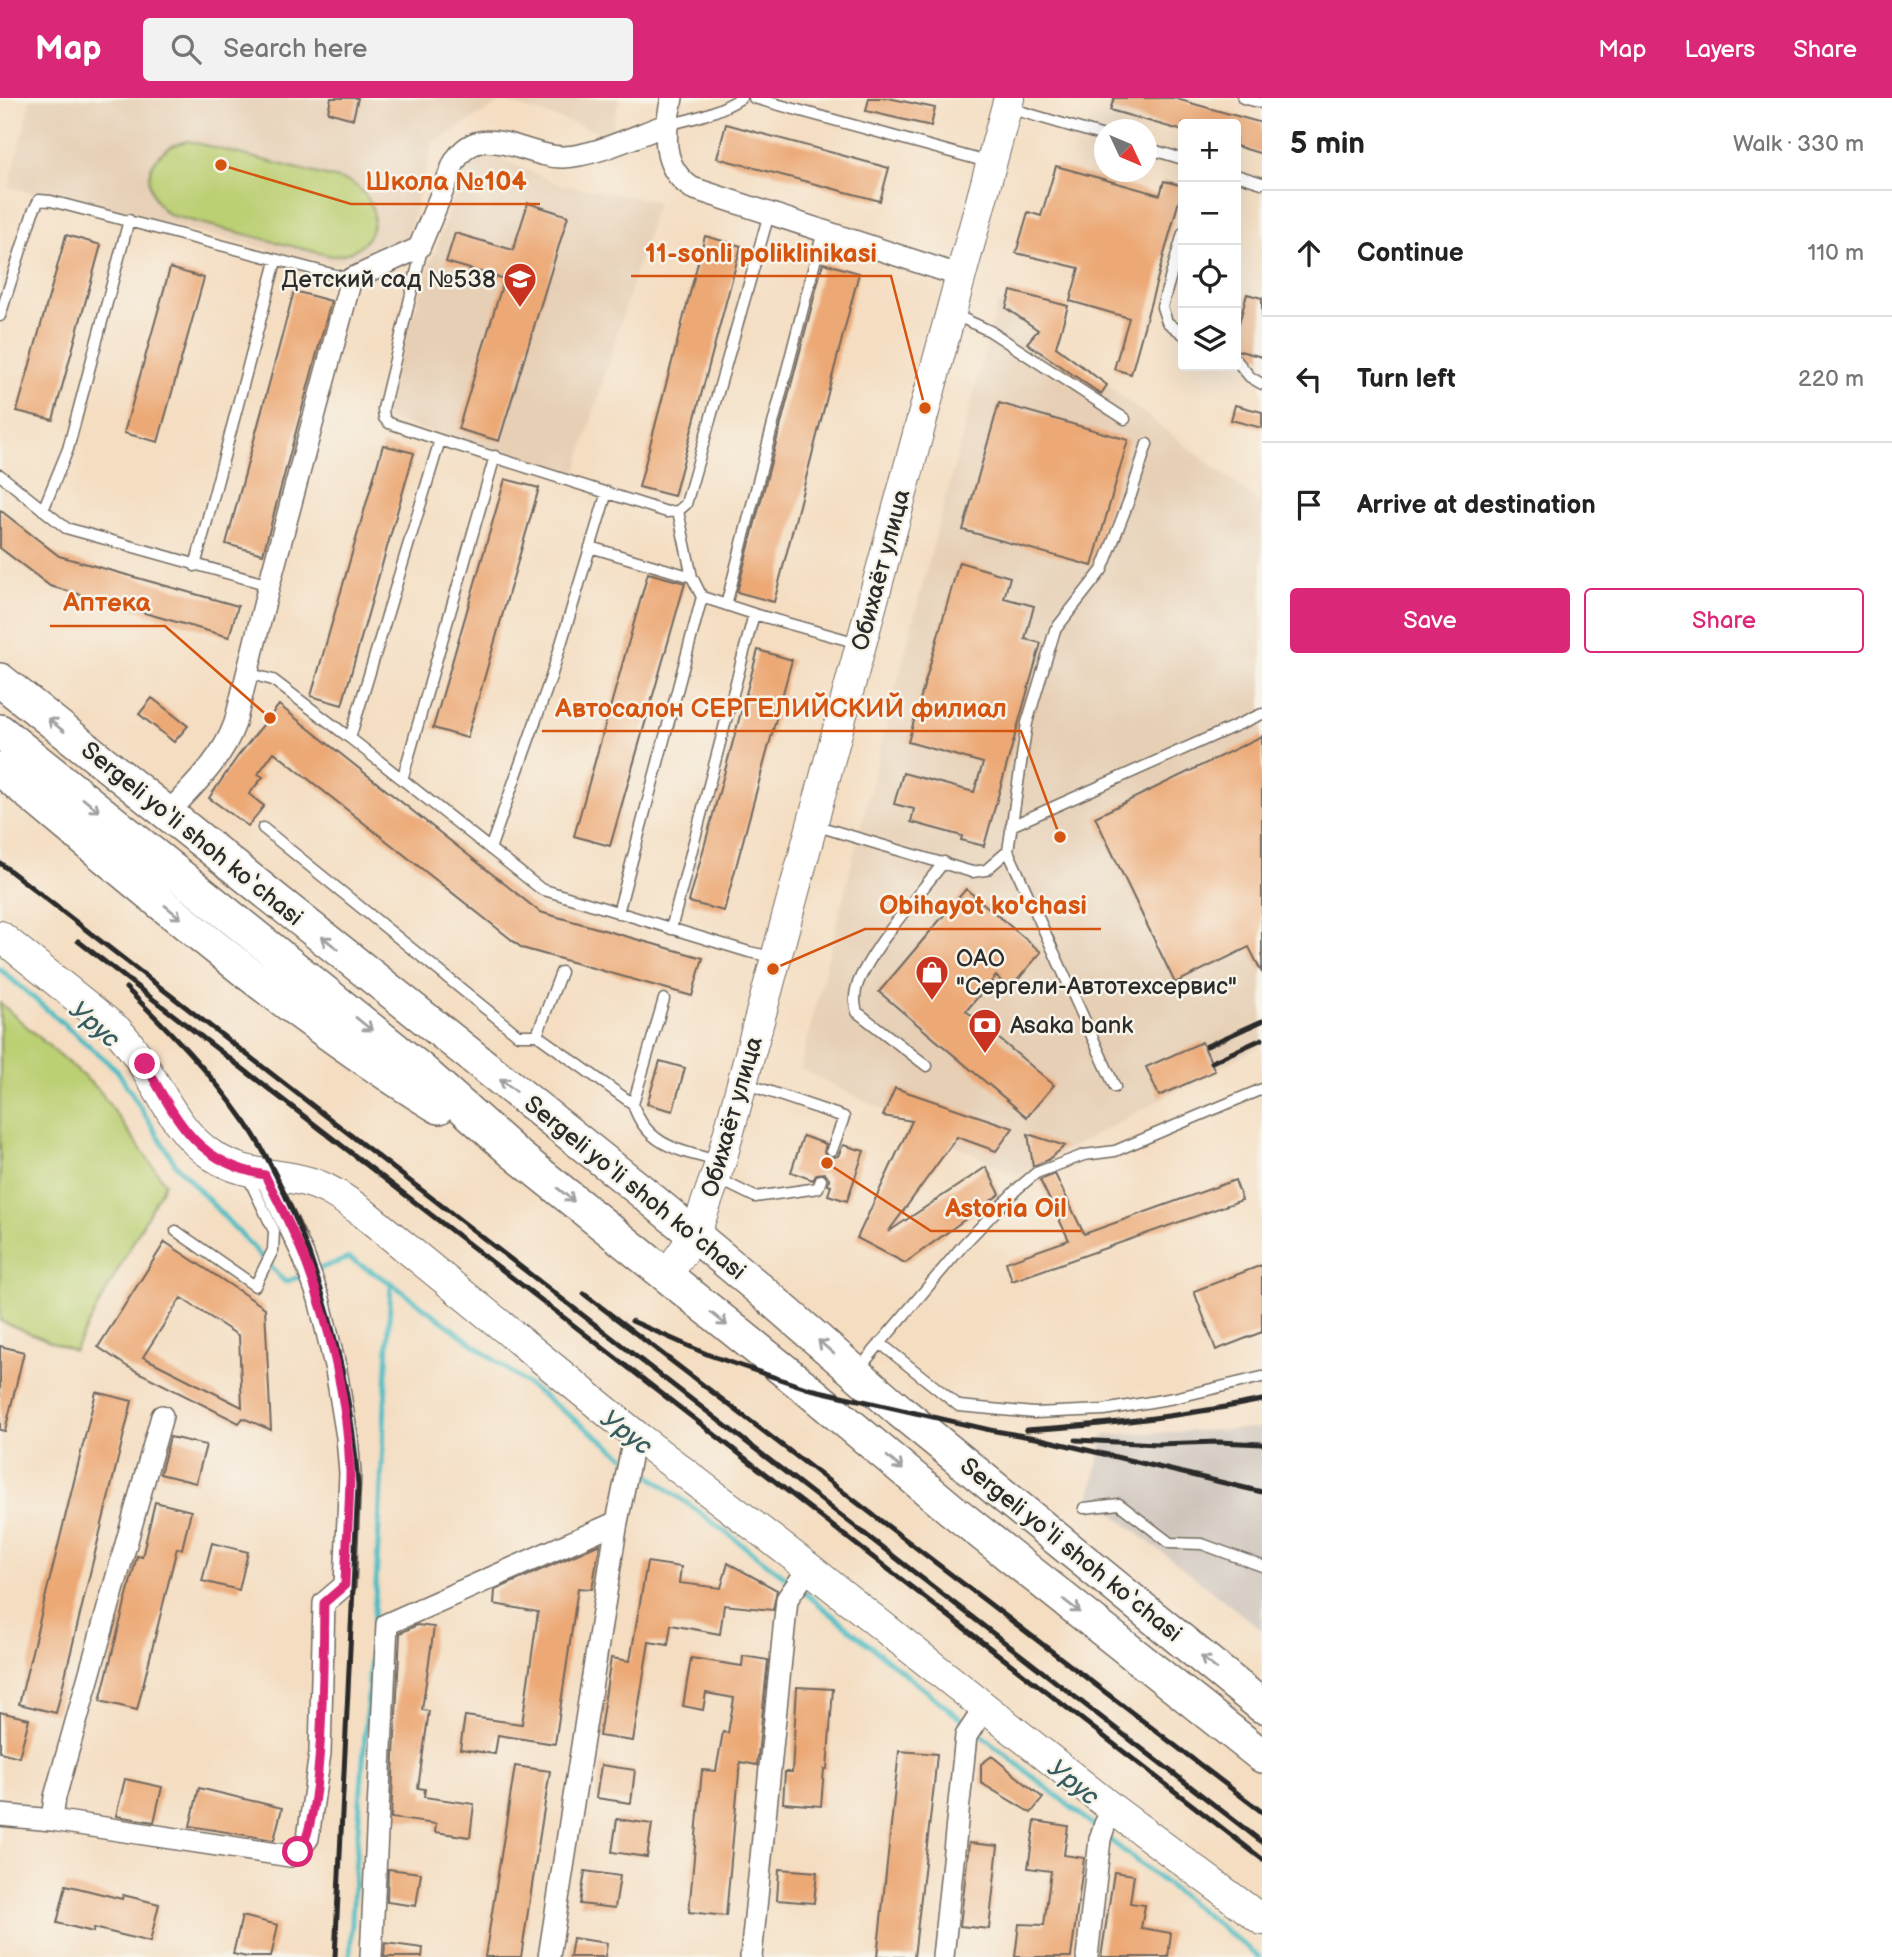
<!DOCTYPE html>
<meta charset="utf-8">
<style>
body{margin:0;font-family:"Balsamiq Sans",sans-serif;background:#f2f2f2;color:#222}
.controls{position:absolute;right:21px;top:21px;display:grid;overflow:hidden;border-radius:7px;box-shadow:0 7px 28px #0002}
.controls button{width:63px;height:63px;display:grid;place-items:center;padding:0;border:0;border-bottom:2px solid #e0e0e0;background:#fff;color:#222;font:35px sans-serif}
.compass{position:absolute;left:1094px;top:21px;width:63px;height:63px;border-radius:50%;background:#fff;box-shadow:0 7px 28px #0002;rotate:134deg}
.stop{position:absolute;width:21px;height:21px;margin:-16px;border:5px solid #db2777;border-radius:50%;background:#fff}
.stop.end{background:#db2777;border-color:#fff;box-shadow:0 2px 7px #0008}
.list{margin:0;padding:0;list-style:none}
h2{display:flex;justify-content:space-between;align-items:center;height:91px;margin:0;padding:0 28px;font-size:30px}
h2 small{font-size:23px;font-weight:400;color:#767676}
.list li{display:grid;grid-template-columns:46px 1fr auto;gap:21px;align-items:center;box-sizing:border-box;height:126px;padding:0 28px;border-top:2px solid #e0e0e0}
.list b{display:block;font-size:26px;white-space:nowrap}
.list em{font-size:23px;font-style:normal;color:#767676}
.actions{display:flex;gap:14px;padding:21px 28px}
.actions a{flex:1;padding:16px 0;border:2px solid #db2777;border-radius:7px;text-align:center;font-size:24px;color:#db2777}
.actions .main{background:#db2777;color:#fff}
.icon{flex:none;width:38px;height:38px;fill:none;stroke:currentColor;stroke-width:2;stroke-linecap:round;stroke-linejoin:round}
.map{position:relative;flex:none;width:1262px;height:1859px;overflow:hidden}
header{display:flex;align-items:center;gap:42px;box-sizing:border-box;height:98px;padding:0 35px;background:#db2777;color:#fff}
header strong{font-size:33px}
nav{display:flex;gap:38px;margin-inline-start:auto;font-size:24px}
.search{width:490px;height:63px;background:#f2f2f2;display:flex;align-items:center;gap:18px;box-sizing:border-box;padding:0 24px;border-radius:7px;color:#767676;font-size:26px}
main{display:flex}
aside{flex:1;background:#fff}
.map>svg:first-child{display:block}
</style>
<header>
<strong>Map</strong>
<div class="search"><svg class="icon" aria-label="search" viewBox="0 0 24 24"><circle cx="10" cy="10" r="6"/><path d="M15 15l6 6"/></svg>Search here</div>
<nav><a>Map</a><a>Layers</a><a>Share</a></nav>
</header>
<main>
<div class="map">
<svg width="1262" height="1859" viewBox="0 0 1262 1859">
<rect width="100%" height="100%" fill="#f7f3e8"/>
<filter id="ink" filterUnits="userSpaceOnUse"><feTurbulence type="fractalNoise" baseFrequency=".0143" numOctaves="2"/><feDisplacementMap in="SourceGraphic" scale="14" xChannelSelector="R" yChannelSelector="G"/><feConvolveMatrix kernelMatrix="1 2 1 2 8 2 1 2 1" color-interpolation-filters="sRGB"/></filter>
<filter id="wash" filterUnits="userSpaceOnUse"><feTurbulence type="fractalNoise" baseFrequency=".00686" numOctaves="4" result="noise"/><feDisplacementMap in="SourceGraphic" scale="28" xChannelSelector="R" yChannelSelector="G"/><feGaussianBlur stdDeviation="1.57" result="paint"/><feColorMatrix in="noise" values="0 0 0 0 0 0 0 0 0 0 0 0 0 0 0 0 0 1.4 0 .05"/><feComposite in="paint" operator="in"/></filter>
<g filter="url(#wash)">
<rect width="100%" height="100%" fill="#f4ddc1"/>
<path fill="#e6cfb5" d="M31 0H620L610 37 503 3 433 45 406 144 334 166 9 89Z
M484 54 559 86 657 103 575 377 378 318 462 76Z
M998 204 1262 406V947L1019 1078 800 971 911 530Z"/>
<path fill="#ccc2b9" d="M1262 1330V1532L1090 1398 1104 1337Z"/>
<path fill="#bbcf73" stroke="#737d4f" stroke-width="2" d="M188 43 350 84C390 107 377 156 331 158L169 117C136 90 146 51 188 43Z
M0 905 99 992 165 1085 74 1253 0 1223Z"/>
<g fill="none" stroke-linecap="round" stroke-linejoin="round">
<path stroke="#4cbbc2" stroke-width="5" d="M0 871 117 972 176 1067 285 1184 304 1177
M313 1173 349 1160 391 1185 625 1359
M636 1367 793 1485
M800 1491 967 1626
M975 1632 1098 1731
M1105 1738 1259 1859
M350 1859 354 1786 376 1487 391 1185"/>
</g>
<g id="blocks">
<path fill="#eca875" fill-rule="evenodd" d="M331 0H358L353 21 328 14Z
M869 0H888L935 10 931 28 866 13Z
M1114 0H1173L1262 25V56L1236 48V26H1183V33L1110 12Z
M726 26 889 70 880 103 717 60Z
M1056 68 1160 97 1164 83 1183 88 1131 276 1114 271 1129 220 1070 203 1079 170 1016 155 1028 114 1041 118Z
M528 105 568 118 499 343 458 331 504 181 446 164 455 135 513 152Z
M66 137 101 147 53 322 17 313Z
M705 138 741 148 674 398 639 389Z
M823 165 859 175 774 504 737 494Z
M170 170 204 180 158 344 124 335Z
M294 193 331 203 263 456 226 446Z
M1011 193 1068 208 1056 249 1107 287 1101 296 1027 245 1038 232 1006 210Z
M1247 196 1262 200V259L1236 252V236Z
M999 305 1128 342 1092 468 963 432Z
M1235 307 1262 314V330L1231 322Z
M383 347 414 355 342 607 311 598Z
M505 381 539 390 467 640 433 630Z
M0 412 59 458 238 508 229 539 50 488 0 450Z
M959 464 1010 479 1004 500 1034 508 1025 541 1041 545 984 748 961 742 962 738 911 724 914 711 894 706 903 675 974 694 983 665 908 644Z
M648 475 685 485 610 748 574 738Z
M758 552 792 562 724 813 689 804Z
M152 600 188 628 174 644 139 616Z
M279 607 540 814 703 860 692 898 522 850 274 654 258 676 263 679 249 696 264 708 248 728 209 700 238 658Z
M1262 638V875L1249 849 1175 885 1095 719Z
M966 791 1041 854 1010 891 996 878 966 913 1054 987 1027 1019 879 894Z
M1202 944 1215 973 1159 998 1146 969Z
M660 963 685 970 673 1013 647 1006Z
M895 990 1013 1030 996 1053 957 1039 888 1134 986 1069 1000 1096 905 1165 857 1140 912 1023 883 1018Z
M1028 1036 1065 1048 1048 1062 1033 1068Z
M803 1038 826 1046 824 1054 830 1060 838 1058 843 1047 864 1053 847 1103 828 1097 831 1088 828 1087 829 1080 824 1075 817 1076 813 1082 791 1074Z
M1055 1076 1084 1136 1235 1082 1242 1102 1012 1183 1006 1164 1069 1142 1040 1082Z
M165 1144 265 1210 271 1332 243 1320 239 1325 128 1269 98 1249ZM181 1200 239 1238 242 1309 143 1259Z
M1262 1167V1234L1216 1252 1194 1193Z
M0 1248 24 1254 5 1333 0 1332Z
M96 1294 132 1303 56 1615 19 1606Z
M170 1339 206 1347 196 1385 160 1376Z
M155 1404 191 1413 182 1451 177 1450 137 1612 100 1603 137 1458 142 1459Z
M212 1445 248 1454 239 1492 202 1483Z
M600 1446 592 1491 578 1490 555 1646 498 1637 495 1656 460 1651 465 1618 522 1626 538 1514 494 1506 495 1492Z
M647 1464 681 1469 679 1485 721 1490 728 1465 777 1492 773 1512 724 1507 720 1536 671 1527 668 1547 649 1544 633 1643 599 1638 611 1560 630 1563Z
M417 1527 434 1529 422 1612 429 1613 418 1690 425 1691 424 1699 474 1706 470 1739 435 1734 436 1726 391 1720 400 1535Z
M743 1558 768 1562 757 1667 740 1664 726 1818 689 1814 702 1672 716 1673 723 1634 728 1635 734 1600 706 1595 703 1612 683 1608 691 1560 742 1568Z
M797 1589 833 1591 827 1671H824L821 1708 783 1705 785 1674H792Z
M0 1614 29 1621 19 1659 0 1654Z
M899 1653 937 1656 934 1687 914 1859H877Z
M992 1658 1043 1700 1031 1715 981 1685V1666Z
M601 1667 635 1672 631 1705 596 1700Z
M515 1668 550 1673 538 1749 521 1859H485Z
M125 1681 162 1689 154 1724 116 1718Z
M199 1690 282 1710 274 1742 190 1728Z
M617 1721 652 1726 647 1759 612 1754Z
M1035 1723 1068 1728 1064 1757 1084 1760 1071 1859H1015L1019 1826 1044 1827 1051 1773 1028 1770Z
M969 1745 998 1748 989 1831 960 1828Z
M388 1771 421 1775 416 1808 387 1804Z
M779 1771 817 1774 814 1805 777 1802Z
M585 1773 620 1778 615 1810 580 1806Z
M1114 1774 1134 1777 1130 1805 1145 1807 1141 1830 1171 1835 1168 1859H1101Z
M66 1787 122 1801 123 1797 159 1806 150 1844 94 1830 93 1834 57 1825Z
M242 1818 278 1827 271 1859H247L233 1856Z
M573 1840 607 1845 605 1859H570Z
M385 1845 423 1850 422 1859H384Z"/>
</g>
</g>
<g filter="url(#ink)">
<use href="#blocks" fill-opacity="0" stroke="#716960" stroke-width="2"/>
<g fill="none" stroke-linecap="round" stroke-linejoin="round">
<defs>
<path id="lane" d="M754 0 991 65
M1243 0 1262 5
M1009 10 1104 38
M666 27C693 21 717 15 741 0
M1146 50 1183 61
M1236 77 1262 85
M1183 135 1162 209 1167 224 1183 236
M423 147 383 311 384 320 389 325 440 342
M953 216 990 233 1125 321
M0 218 33 114 39 102 51 103 351 181
M1236 262 1250 279 1262 286
M0 377 66 430 269 487
M43 412 68 351 129 122
M678 413 692 479
M590 449 692 479 702 499 754 516 858 545
M195 468 276 163
M726 507 823 133
M247 575 273 582 350 640 541 791 749 854 773 859
M350 640 440 342 667 414 678 413 686 406 769 116
M402 682 495 358
M814 727 972 774 986 772 1008 753 1027 625 1055 532 1102 472 1131 397 1147 346
M1011 728 1262 616
M263 730 518 937H537
M490 751 551 579 607 394
M1008 753 1115 989
M618 815 702 499
M671 831 754 516
M561 874 537 937 633 1006
M664 901 633 1006C646 1048 681 1053 718 1063
M927 968 857 914C853 902 855 890 861 878 881 838 917 799 944 764
M744 985 844 1019 832 1052
M716 1080 755 1099 818 1090 821 1082
M176 1133 255 1188 273 1152 274 1133 248 1079
M880 1245 959 1308 1034 1315 1104 1312 1174 1300 1262 1279
M857 1273 964 1146 1017 1091 1036 1075 1084 1057 1115 1053 1262 991
M1084 1410 1119 1406 1170 1445 1202 1446 1262 1468"/>
<path id="street" d="M672 0C664 34 660 69 692 90L961 178
M167 716C193 688 222 662 235 625L269 487 351 181 419 150 454 65C479 19 526 60 563 59 595 58 635 38 666 27
M0 1717 52 1722 290 1758 298 1754 308 1740 320 1655 324 1505 345 1487 350 1375 347 1339 336 1272 319 1201 303 1157 265 1077
M52 1722 55 1699 162 1318
M371 1859 387 1526 617 1424
M549 1859 617 1424 632 1350 639 1340
M751 1859 787 1501 809 1470
M943 1859 966 1638 984 1611
M1087 1859 1100 1741 1105 1726 1114 1712"/>
<path id="secondary" d="M0 838 117 932C154 970 168 1029 213 1058 242 1077 273 1075 305 1083 326 1088 344 1101 361 1113L639 1340 809 1470 1114 1712 1262 1822
M666 1178 695 1137 721 1063 1009 0"/>
<path id="primary" d="M0 582 640 1092 757 1189 900 1313 1262 1608
M0 633 420 971 513 1054 806 1290 952 1412 1262 1658
M0 671C142 789 282 913 439 1009"/>
</defs>
<use href="#lane" stroke="#716960" stroke-width="13"/>
<use href="#street" stroke="#716960" stroke-width="24"/>
<use href="#secondary" stroke="#716960" stroke-width="32"/>
<use href="#primary" stroke="#716960" stroke-width="36"/>
<use href="#lane" stroke="#fff" stroke-width="10"/>
<use href="#street" stroke="#fff" stroke-width="21"/>
<use href="#secondary" stroke="#fff" stroke-width="30"/>
<use href="#primary" stroke="#fff" stroke-width="33"/>
<path stroke="#2b2b2b" stroke-width="5" d="M0 765 1262 1744
M78 843 1262 1761
M126 890C169 932 212 976 246 1025 268 1057 284 1094 299 1129 332 1213 352 1297 358 1387L335 1859
M1207 948 1262 923
M1212 964 1262 941
M584 1196 1262 1714
M632 1223 709 1257 806 1290 990 1332 1041 1341 1262 1394
M1026 1332C1105 1327 1185 1318 1262 1302
M1076 1342 1158 1346 1218 1344 1262 1346"/>
</g>
<defs><path id="oneway-shaft" d="M-6 0H5M1.5-3L5.5 0L1.5 3" fill="none" stroke-width="1.6" stroke-linecap="round" stroke-linejoin="round" transform="scale(1.75)"/></defs>
<g stroke="#a0a0a0">
<use href="#oneway-shaft" transform="translate(56 627) rotate(-141)"/>
<use href="#oneway-shaft" transform="translate(91 707) rotate(39)"/>
<use href="#oneway-shaft" transform="translate(173 814) rotate(39)"/>
<use href="#oneway-shaft" transform="translate(330 845) rotate(-142)"/>
<use href="#oneway-shaft" transform="translate(364 926) rotate(39)"/>
<use href="#oneway-shaft" transform="translate(508 987) rotate(-142)"/>
<use href="#oneway-shaft" transform="translate(566 1097) rotate(39)"/>
<use href="#oneway-shaft" transform="translate(719 1221) rotate(39)"/>
<use href="#oneway-shaft" transform="translate(826 1249) rotate(-139)"/>
<use href="#oneway-shaft" transform="translate(895 1365) rotate(40)"/>
<use href="#oneway-shaft" transform="translate(1072 1508) rotate(38)"/>
<use href="#oneway-shaft" transform="translate(1209 1565) rotate(-141)"/>
</g>
</g>
<g fill="none" stroke-linecap="round" stroke-linejoin="round" filter="url(#ink)">
<path stroke="#db2777" stroke-width="9" d="M145 966C177 1022 196 1065 265 1077 278 1104 293 1131 304 1159 329 1224 348 1304 350 1374 350 1411 346 1449 345 1487L324 1505C323 1551 325 1726 298 1754"/>
</g>
<defs>
<symbol id="school-pin" viewBox="-11 -11 22 30"><path d="M0 17L-7.5 6A9.5 9.5 0 1 1 7.5 6Z" fill="#c8321e" stroke="#f7f3e8"/><path d="M0-5L7-2L0 1L-7-2ZM-4 1L0 2.5L4 1V4Q0 6-4 4Z" fill="#fff"/></symbol>
<symbol id="shop-pin" viewBox="-11 -11 22 30"><path d="M0 17L-7.5 6A9.5 9.5 0 1 1 7.5 6Z" fill="#c8321e" stroke="#f7f3e8"/><path d="M-5-2.5h2.3a2.7 3.5 0 0 1 5.4 0H5L5.5 6h-11ZM-1.5-2.5h3a1.5 2.3 0 0 0-3 0Z" fill="#fff"/></symbol>
<symbol id="bank-pin" viewBox="-11 -11 22 30"><path d="M0 17L-7.5 6A9.5 9.5 0 1 1 7.5 6Z" fill="#c8321e" stroke="#f7f3e8"/><path d="M-6-4H6V4H-6ZM0-2.3a2.3 2.3 0 1 0 0 4.6a2.3 2.3 0 1 0 0-4.6Z" fill="#fff"/></symbol>
</defs>
<g fill-rule="evenodd">
<use href="#school-pin" x="501" y="162" width="38" height="52"/>
<use href="#shop-pin" x="913" y="855" width="38" height="52"/>
<use href="#bank-pin" x="966" y="908" width="38" height="52"/>
</g>
<g text-anchor="middle" dominant-baseline="central" stroke-width="5" stroke-linejoin="round" paint-order="stroke">
<g font-size="24" fill="#2b2b2b" stroke="#f7f3e8" text-anchor="start">
<text x="496" y="181" text-anchor="end">Детский сад №538</text>
<text x="956" y="860">ОАО<tspan x="956" dy="28">"Сергели-Автотехсервис"</tspan></text>
<text x="1010" y="927">Asaka bank</text>
</g>
<g font-size="24" fill="#2b2b2b" stroke="#f7f3e8">
<text transform="translate(881 472) rotate(-75)">Обихаёт улица</text>
<text transform="translate(192 736) rotate(39)">Sergeli yo‘li shoh ko‘chasi</text>
<text transform="translate(732 1019) rotate(-74)">Обихаёт улица</text>
<text transform="translate(635 1090) rotate(39)">Sergeli yo‘li shoh ko‘chasi</text>
<text transform="translate(1071 1452) rotate(39)">Sergeli yo‘li shoh ko‘chasi</text>
</g>
<g font-size="26" font-style="italic" fill="#375d60" stroke="#f7f3e8">
<text transform="translate(94 927) rotate(41)">Урус</text>
<text transform="translate(626 1335) rotate(37)">Урус</text>
<text transform="translate(1073 1685) rotate(39)">Урус</text>
</g>
</g>
<path fill="none" stroke="#d5540f" stroke-width="2.5" d="M221 67L351 106H540M925 310L891 178H631M270 620L165 528H50M1060 739L1021 633H542M773 871L865 831H1101M827 1065L931 1133H1081"/>
<g fill="#d5540f" stroke="#f7f3e8" stroke-width="2.5">
<circle cx="221" cy="67" r="7"/>
<circle cx="925" cy="310" r="7"/>
<circle cx="270" cy="620" r="7"/>
<circle cx="1060" cy="739" r="7"/>
<circle cx="773" cy="871" r="7"/>
<circle cx="827" cy="1065" r="7"/>
</g>
<g font-size="26" text-anchor="middle" font-weight="bold" fill="#d5540f" stroke="#f7f3e8" stroke-width="5" stroke-linejoin="round" paint-order="stroke">
<text x="446" y="92">Школа №104</text>
<text x="761" y="164">11-sonli poliklinikasi</text>
<text x="107" y="513">Аптека</text>
<text x="781" y="619">Автосалон СЕРГЕЛИЙСКИЙ филиал</text>
<text x="983" y="816">Obihayot ko'chasi</text>
<text x="1006" y="1119">Astoria Oil</text>
</g>
</svg>
<div class="controls">
<button>+</button>
<button>−</button>
<button><svg class="icon" aria-label="locate" viewBox="0 0 24 24"><circle cx="12" cy="12" r="6"/><path d="M12 2v4M12 18v4M2 12h4M18 12h4"/></svg></button>
<button><svg class="icon" aria-label="layers" viewBox="0 0 24 24"><path d="M12 4l9 5-9 5-9-5zM3 14l9 5 9-5"/></svg></button>
</div>
<svg class="compass" viewBox="-18 -18 36 36"><path d="M0-13l5 13h-10z" fill="#e53935"/><path d="M0 13l5-13h-10z" fill="#767676"/></svg>
<div class="stop" style="left:298px;top:1754px"></div>
<div class="stop end" style="left:145px;top:966px"></div>
</div>
<aside>
<h2>5 min<small>Walk · 330 m</small></h2>
<ul class="list">
<li><svg class="icon" aria-label="ahead" viewBox="0 0 24 24"><path d="M12 20V5M6 11l6-6 6 6"/></svg><div><b>Continue</b></div><em>110 m</em></li>
<li><svg class="icon" aria-label="left" viewBox="0 0 24 24"><path d="M17 20v-9H6M10 6l-5 5 5 5"/></svg><div><b>Turn left</b></div><em>220 m</em></li>
<li><svg class="icon" aria-label="arrive" viewBox="0 0 24 24"><path d="M6 21V4h12l-3 4 3 4H6"/></svg><div><b>Arrive at destination</b></div></li>
</ul>
<div class="actions"><a class="main">Save</a><a>Share</a></div>
</aside>
</main>
